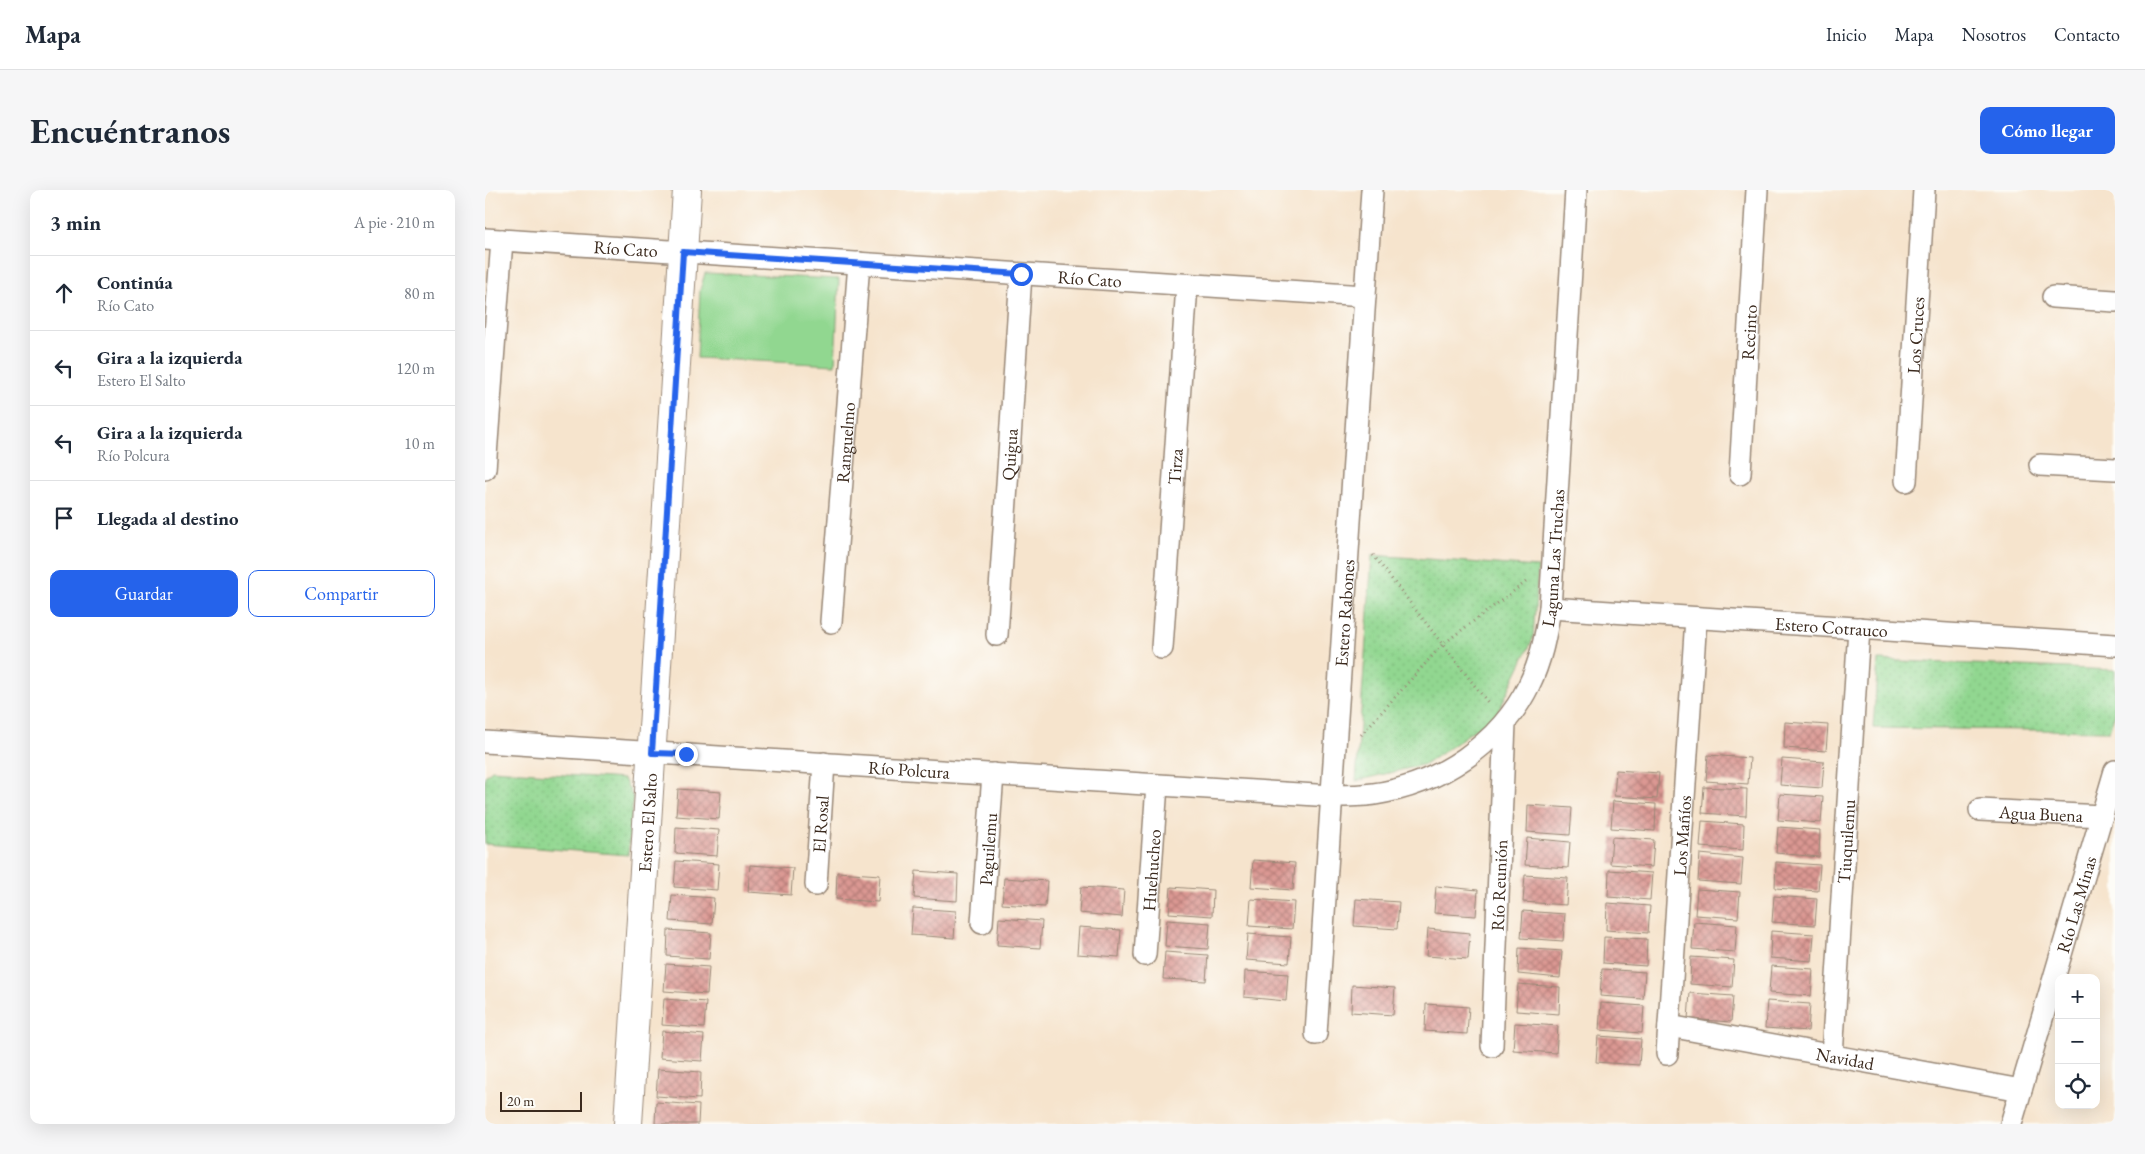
<!DOCTYPE html>
<html lang="es">
<meta charset="utf-8">
<style>
body{margin:0;font-family:"EB Garamond",serif;background:#f6f6f7;color:#1f2937}
.controls{position:absolute;right:15px;bottom:15px;display:grid;overflow:hidden;border-radius:10px;box-shadow:0 5px 20px #0002}
.controls button{width:45px;height:45px;display:grid;place-items:center;padding:0;border:0;border-bottom:1px solid #e0e1e3;background:#fff;color:#1f2937;font:25px sans-serif}
.scale{position:absolute;left:15px;bottom:12px;width:82px;box-sizing:border-box;padding-left:5px;border:2px solid #3b2a1e;border-top:0;font-size:14px;line-height:18px;white-space:nowrap;color:#3b2a1e;-webkit-text-stroke:4px #fdfcf7;paint-order:stroke}
.stop{position:absolute;width:15px;height:15px;margin:-11px;border:4px solid #2563eb;border-radius:50%;background:#fff}
.stop.end{background:#2563eb;border-color:#fff;box-shadow:0 1px 5px #0008}
.list{margin:0;padding:0;list-style:none}
h2{display:flex;justify-content:space-between;align-items:center;height:65px;margin:0;padding:0 20px;font-size:21px}
h2 small{font-size:16px;font-weight:400;color:#747a83}
.list li{display:grid;grid-template-columns:32px 1fr auto;gap:15px;align-items:center;box-sizing:border-box;height:75px;padding:0 20px;border-top:1px solid #e0e1e3}
.list b{display:block;font-size:19px;white-space:nowrap}
.list p{margin:0;font-size:16px;white-space:nowrap;color:#747a83}
.list em{font-size:16px;font-style:normal;color:#747a83}
.actions{display:flex;gap:10px;padding:15px 20px}
.actions a{flex:1;padding:11px 0;border:1px solid #2563eb;border-radius:10px;text-align:center;font-size:18px;color:#2563eb}
.actions .main{background:#2563eb;color:#fff}
.icon{flex:none;width:28px;height:28px;fill:none;stroke:currentColor;stroke-width:2;stroke-linecap:round;stroke-linejoin:round}
.map{position:relative;flex:none;width:1630px;height:934px;overflow:hidden;border-radius:10px}
header{display:flex;align-items:center;gap:30px;box-sizing:border-box;height:70px;padding:0 25px;background:#fff;border-bottom:1px solid #e0e1e3}
header strong{font-size:24px}
nav{display:flex;gap:28px;margin-inline-start:auto;font-size:18px}
.intro{display:flex;align-items:center;justify-content:space-between;box-sizing:border-box;height:120px;padding:0 30px}
h1{margin:0;font-size:35px}
.button{padding:12px 22px;border-radius:10px;background:#2563eb;color:#fff;font-size:18px;font-weight:700}
main{display:flex;gap:30px;padding:0 30px}
aside{flex:1;background:#fff;border-radius:10px;box-shadow:0 5px 20px #0002}
.map>svg:first-child{display:block}
</style>
<header>
<strong>Mapa</strong>
<nav><a>Inicio</a><a>Mapa</a><a>Nosotros</a><a>Contacto</a></nav>
</header>
<div class="intro"><h1>Encuéntranos</h1><a class="button">Cómo llegar</a></div>
<main>
<aside>
<h2>3 min<small>A pie · 210 m</small></h2>
<ul class="list">
<li><svg class="icon" aria-label="ahead" viewBox="0 0 24 24"><path d="M12 20V5M6 11l6-6 6 6"/></svg><div><b>Continúa</b><p>Río Cato</p></div><em>80 m</em></li>
<li><svg class="icon" aria-label="left" viewBox="0 0 24 24"><path d="M17 20v-9H6M10 6l-5 5 5 5"/></svg><div><b>Gira a la izquierda</b><p>Estero El Salto</p></div><em>120 m</em></li>
<li><svg class="icon" aria-label="left" viewBox="0 0 24 24"><path d="M17 20v-9H6M10 6l-5 5 5 5"/></svg><div><b>Gira a la izquierda</b><p>Río Polcura</p></div><em>10 m</em></li>
<li><svg class="icon" aria-label="arrive" viewBox="0 0 24 24"><path d="M6 21V4h12l-3 4 3 4H6"/></svg><div><b>Llegada al destino</b></div></li>
</ul>
<div class="actions"><a class="main">Guardar</a><a>Compartir</a></div>
</aside>
<div class="map">
<svg width="1630" height="934" viewBox="0 0 1630 934">
<defs>
<pattern id="park-dots" width="8" height="8" patternUnits="userSpaceOnUse" patternTransform="scale(1.25)"><rect width="8" height="8" fill="#91d790"/><path d="M2 2h.1M6 6h.1" fill="none" stroke="#7eb97c" stroke-width="1.8" stroke-linecap="round"/></pattern>
<pattern id="building-cross-hatch" width="8" height="8" patternUnits="userSpaceOnUse" patternTransform="scale(1.25)"><rect width="8" height="8" fill="#db9893"/><path d="M0 0l8 8M0 8l8-8" fill="none" stroke="#b37c77"/></pattern>
</defs>
<rect width="100%" height="100%" fill="#fdfcf7"/>
<filter id="ink" filterUnits="userSpaceOnUse"><feTurbulence type="fractalNoise" baseFrequency=".02" numOctaves="2"/><feDisplacementMap in="SourceGraphic" scale="10" xChannelSelector="R" yChannelSelector="G"/><feConvolveMatrix kernelMatrix="1 2 1 2 8 2 1 2 1" color-interpolation-filters="sRGB"/></filter>
<filter id="wash" filterUnits="userSpaceOnUse"><feTurbulence type="fractalNoise" baseFrequency=".0096" numOctaves="4" result="noise"/><feDisplacementMap in="SourceGraphic" scale="20" xChannelSelector="R" yChannelSelector="G"/><feGaussianBlur stdDeviation="1.12" result="paint"/><feColorMatrix in="noise" values="0 0 0 0 0 0 0 0 0 0 0 0 0 0 0 0 0 1.4 0 .05"/><feComposite in="paint" operator="in"/></filter>
<g filter="url(#wash)">
<rect width="100%" height="100%" fill="#f6e4cd"/>
<path fill="#91d790" stroke="#668057" d="M220 83 354 89 350 175 212 168 215 100Z"/>
<path fill="url(#park-dots)" stroke="#668057" d="M887 365 1053 377 1048 449 1012 524 941 574 871 591Z
M1393 470 1630 480V523L1624 541 1388 538Z
M7 580 139 589 148 607 143 665 0 654V586Z"/>
<g id="blocks">
<path fill="url(#building-cross-hatch)" d="M1300 532 1343 535 1341 561 1299 558Z
M1223 565 1265 568 1263 594 1221 591Z
M1297 569 1339 572 1337 598 1295 595Z
M1131 580 1174 583 1172 609 1129 606Z
M1219 597 1262 599 1261 626 1217 623Z
M193 599 236 602 234 629 191 626Z
M1295 604 1338 607 1336 633 1293 630Z
M1128 611 1171 614 1170 641 1126 638Z
M1043 615 1087 618 1085 645 1042 642Z
M1217 631 1259 634 1258 660 1215 657Z
M191 637 234 640 232 666 190 663Z
M1293 637 1335 640 1334 667 1291 663Z
M1127 647 1169 650 1167 677 1125 674Z
M1042 648 1085 652 1083 678 1040 675Z
M1215 664 1258 668 1256 694 1213 691Z
M768 670 810 673 808 700 766 697Z
M191 671 234 674 232 700 189 697Z
M1291 672 1335 675 1333 701 1290 698Z
M265 675 308 678 306 705 263 702Z
M1124 680 1167 683 1165 710 1123 707Z
M431 681 473 684 472 711 429 708Z
M352 682 395 685 393 712 351 709Z
M1040 685 1083 688 1081 715 1038 712Z
M519 688 562 691 560 717 517 714Z
M951 696 993 700 991 726 949 723Z
M596 697 639 700 637 727 594 723Z
M686 697 728 700 727 726 684 723Z
M1212 699 1255 702 1253 728 1210 725Z
M187 705 229 708 227 734 185 731Z
M1289 706 1332 709 1330 735 1287 732Z
M766 709 809 712 807 739 764 736Z
M871 709 914 712 912 739 869 736Z
M1122 713 1165 716 1163 743 1121 740Z
M428 718 471 721 469 748 426 745Z
M1038 721 1080 724 1078 751 1036 748Z
M514 728 557 731 555 758 512 755Z
M682 730 725 733 723 759 680 756Z
M1209 732 1252 735 1250 762 1207 759Z
M594 737 636 740 634 767 592 764Z
M943 739 985 743 983 769 941 766Z
M183 740 226 743 224 769 182 766Z
M1286 741 1329 744 1327 771 1285 768Z
M763 744 806 747 804 773 761 770Z
M1119 747 1162 749 1161 776 1118 773Z
M1034 758 1077 761 1075 788 1033 784Z
M680 762 723 765 721 791 678 789Z
M1206 767 1249 770 1247 797 1205 794Z
M181 774 224 777 222 804 179 801Z
M1286 776 1328 779 1326 806 1284 803Z
M1117 779 1160 782 1158 809 1115 806Z
M760 781 803 784 801 811 759 807Z
M1033 794 1075 797 1074 824 1031 821Z
M867 795 910 798 908 825 866 822Z
M1205 803 1248 806 1246 832 1203 829Z
M179 809 221 812 219 838 177 835Z
M1282 811 1325 814 1323 841 1280 838Z
M1116 813 1159 816 1157 843 1114 840Z
M941 814 984 817 982 844 940 841Z
M1030 833 1073 836 1071 863 1028 860Z
M177 841 219 845 217 871 175 868Z
M1113 846 1156 849 1154 875 1111 872Z
M173 879 216 882 215 909 171 906Z
M171 912 214 915 213 934H170Z"/>
</g>
</g>
<g filter="url(#ink)">
<use href="#blocks" fill-opacity="0" stroke="#988776" stroke-width="1"/>
<g fill="none" stroke-linecap="round" stroke-linejoin="round">
<defs>
<g id="street">
<path id="s1" d="M0 49 880 106"/>
<path d="M1568 107 1630 111"/>
<path d="M1555 275 1630 279"/>
<path d="M0 279 17 50"/>
<path id="s2" d="M1255 284 1272 0"/>
<path id="s3" d="M1421 291 1439 0"/>
<path id="s4" d="M1065 418 1630 455"/>
<path id="s5" d="M346 432 374 73"/>
<path id="s6" d="M512 445 536 84"/>
<path id="s7" d="M677 458 702 95"/>
<path id="s8" d="M0 552 847 606C861 606 875 606 889 604 954 595 1015 554 1044 495 1056 471 1061 444 1065 418L1091 0"/>
<path id="s9" d="M1495 620 1617 626"/>
<path id="s10" d="M331 695 339 573"/>
<path id="s11" d="M497 733 508 584"/>
<path id="s12" d="M660 765 672 595"/>
<path id="s13" d="M1184 836 1536 900"/>
<path id="s14" d="M831 844 887 0"/>
<path id="s15" d="M1007 856 1020 533"/>
<path id="s16" d="M1182 864 1211 428"/>
<path id="s17" d="M1347 866 1374 438"/>
<path id="s18" d="M1526 934 1630 581"/>
</g>
<g id="secondary">
<path id="s19" d="M143 934 202 0"/>
</g>
</defs>
<use href="#street" stroke="#988776" stroke-width="24"/>
<use href="#secondary" stroke="#988776" stroke-width="30"/>
<path stroke="#988776" stroke-width="3" stroke-dasharray="1 4" stroke-linecap="butt" d="M888 365 1004 514
M876 545 957 455 1041 392"/>
<use href="#street" stroke="#fff" stroke-width="21"/>
<use href="#secondary" stroke="#fff" stroke-width="28"/>
</g>
</g>
<g fill="none" stroke-linecap="round" stroke-linejoin="round" filter="url(#ink)">
<path stroke="#2563eb" stroke-width="6" d="M201 564 167 563 198 62 536 84"/>
</g>
<g text-anchor="middle" dominant-baseline="central" stroke-width="5" stroke-linejoin="round" paint-order="stroke">
<g font-size="18" fill="#3b2a1e" stroke="#fdfcf7">
<text stroke="none"><textPath href="#s1" startOffset="141">Río Cato</textPath></text>
<text stroke="none"><textPath href="#s1" startOffset="606">Río Cato</textPath></text>
<text stroke="none"><textPath href="#s2" startOffset="142">Recinto</textPath></text>
<text stroke="none"><textPath href="#s3" startOffset="146">Los Cruces</textPath></text>
<text stroke="none"><textPath href="#s5" startOffset="180">Ranguelmo</textPath></text>
<text stroke="none"><textPath href="#s6" startOffset="181">Quigua</textPath></text>
<text stroke="none"><textPath href="#s7" startOffset="182">Tirza</textPath></text>
<text stroke="none"><textPath href="#s8" startOffset="1218">Laguna Las Truchas</textPath></text>
<text stroke="none"><textPath href="#s14" startOffset="422">Estero Rabones</textPath></text>
<text stroke="none"><textPath href="#s4" startOffset="282">Estero Cotrauco</textPath></text>
<text stroke="none"><textPath href="#s8" startOffset="425">Río Polcura</textPath></text>
<text stroke="none"><textPath href="#s9" startOffset="61">Agua Buena</textPath></text>
<text stroke="none"><textPath href="#s19" startOffset="302">Estero El Salto</textPath></text>
<text stroke="none"><textPath href="#s10" startOffset="61">El Rosal</textPath></text>
<text stroke="none"><textPath href="#s16" startOffset="219">Los Mañíos</textPath></text>
<text stroke="none"><textPath href="#s17" startOffset="215">Tiuquilemu</textPath></text>
<text stroke="none"><textPath href="#s11" startOffset="74">Paguilemu</textPath></text>
<text stroke="none"><textPath href="#s12" startOffset="85">Huehucheo</textPath></text>
<text stroke="none"><textPath href="#s15" startOffset="161">Río Reunión</textPath></text>
<text stroke="none"><textPath href="#s18" startOffset="229">Río Las Minas</textPath></text>
<text stroke="none"><textPath href="#s13" startOffset="179">Navidad</textPath></text>
</g>
</g>
</svg>
<div class="controls">
<button>+</button>
<button>−</button>
<button><svg class="icon" aria-label="locate" viewBox="0 0 24 24"><circle cx="12" cy="12" r="6"/><path d="M12 2v4M12 18v4M2 12h4M18 12h4"/></svg></button>
</div>
<div class="scale">20 m</div>
<div class="stop" style="left:536px;top:84px"></div>
<div class="stop end" style="left:201px;top:564px"></div>
</div>
</main>
